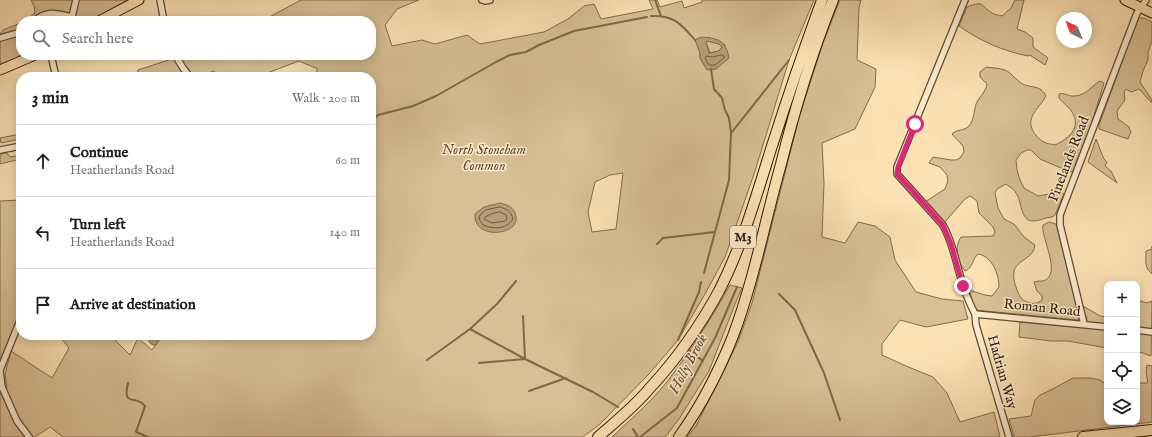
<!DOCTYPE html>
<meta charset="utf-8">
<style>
body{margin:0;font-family:"IM FELL English",serif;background:#f6f6f6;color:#202124}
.controls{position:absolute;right:12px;bottom:12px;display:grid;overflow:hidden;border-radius:8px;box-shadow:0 2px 10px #0003}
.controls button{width:36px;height:36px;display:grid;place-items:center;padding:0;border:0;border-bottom:1px solid #e0e0e0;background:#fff;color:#202124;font:20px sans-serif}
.compass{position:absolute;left:1056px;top:12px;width:36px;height:36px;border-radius:50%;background:#fff;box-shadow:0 2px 10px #0003;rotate:317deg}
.stop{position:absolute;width:12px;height:12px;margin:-9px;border:3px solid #db2777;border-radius:50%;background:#fff}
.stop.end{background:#db2777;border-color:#fff;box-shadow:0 1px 4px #0008}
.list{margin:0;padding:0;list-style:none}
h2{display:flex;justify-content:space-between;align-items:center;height:52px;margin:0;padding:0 16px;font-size:17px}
h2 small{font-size:13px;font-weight:400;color:#757577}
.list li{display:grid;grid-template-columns:26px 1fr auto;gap:12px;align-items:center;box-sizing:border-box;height:72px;padding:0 16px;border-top:1px solid #e0e0e0}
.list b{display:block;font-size:15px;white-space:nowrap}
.list p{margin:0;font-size:13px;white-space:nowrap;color:#757577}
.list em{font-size:13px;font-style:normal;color:#757577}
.icon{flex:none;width:22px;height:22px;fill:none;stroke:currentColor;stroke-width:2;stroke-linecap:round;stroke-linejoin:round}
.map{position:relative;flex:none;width:1152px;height:437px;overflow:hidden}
.search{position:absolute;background:#fff;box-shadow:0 2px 10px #0003;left:16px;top:16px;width:360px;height:44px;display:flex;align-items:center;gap:10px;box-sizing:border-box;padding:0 14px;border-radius:16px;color:#757577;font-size:15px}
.panel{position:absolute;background:#fff;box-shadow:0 2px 10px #0003;left:16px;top:72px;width:360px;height:268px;border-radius:16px}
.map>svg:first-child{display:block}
</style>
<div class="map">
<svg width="1152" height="437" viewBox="0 0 1152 437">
<rect width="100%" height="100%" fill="#fbe1b4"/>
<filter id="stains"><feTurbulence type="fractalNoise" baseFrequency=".005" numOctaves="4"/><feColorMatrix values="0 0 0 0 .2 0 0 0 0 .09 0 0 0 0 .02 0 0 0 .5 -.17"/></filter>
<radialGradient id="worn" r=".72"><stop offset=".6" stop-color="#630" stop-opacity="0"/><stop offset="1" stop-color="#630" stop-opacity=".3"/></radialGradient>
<path fill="#d8bf95" stroke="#846b4a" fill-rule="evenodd" d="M31 0H128L90 21H25L35 13 34 6Z
M301 0H419L397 9 385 25 392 46 422 40 435 44 467 35 480 44 544 32 568 19 584 6 594 4 601 19 653 9 649 0H657L660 7 682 1 684 8 702 2V0H814L789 60 755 171 736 226 725 257 705 294 678 340 649 374 600 424 583 437H63L50 427 35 437H0V385L7 388 5 374 11 351 52 378 69 348 59 335H110L130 355 138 338 152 350 159 340 162 339 161 335H371V77H313L318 69 299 61 257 77H224L213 71C201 77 199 80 188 71L176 77H136L138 70 184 55H371V21H262ZM708 37 725 45 716 69H707C696 53 699 54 708 37ZM623 173 616 229 592 232 588 212 595 182 610 175Z
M840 0H861L859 8 857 60 876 69 875 87 855 129 822 143 824 183 822 237 845 243 858 222 875 226 890 237 895 260 916 292 942 299 963 301 968 319 926 327 900 320 882 344V355L906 366 933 377 947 393 960 422 994 412 1000 437H687L696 426 738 342 752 303 800 114 824 40Z
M1015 0H1024L1017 29 1025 32 1033 38V47L1048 58 1045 65 1030 55 1028 56C1003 51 980 41 959 26L967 7C985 0 979 5 992 13 995 15 999 15 1002 16L1011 8Z
M1138 18H1144L1152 22V41L1148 52V60L1143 71 1140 82 1152 100V102H1151L1139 89 1131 92 1126 89 1124 92 1125 100 1117 111 1118 119 1129 127 1131 132 1128 139 1099 129V125Z
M21 23V55H24L0 65V34L3 30Z
M707 41C711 40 719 43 722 47L719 51 710 53 706 42Z
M986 67C993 68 999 68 1005 70 1012 73 1017 82 1025 85 1035 88 1041 86 1046 96 1042 104 1033 111 1031 120 1029 129 1038 140 1046 143 1048 144 1052 144 1055 145 1068 139 1082 128 1072 112 1069 107 1063 103 1059 98V94C1064 92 1069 97 1075 96 1087 95 1091 86 1100 81L1104 83 1091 125 1073 171 1070 172 1040 159 1031 150H1027L1021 153 1016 160 1017 170 1020 180 1024 188 1038 196 1059 192 1064 194 1055 215 1052 217C1046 217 1040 221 1033 221 1020 221 1022 201 1016 193 1014 189 1010 187 1006 184L997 189 995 193 998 208 1004 219 1014 224 1024 237 1035 245C1033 265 1004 256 1017 290 1019 295 1021 300 1027 302 1032 304 1037 304 1042 300V296L1037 291 1034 282C1037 281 1040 281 1043 281 1063 275 1040 236 1043 225L1049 222 1056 224 1079 314 1078 320 975 310 969 290 985 295 992 296 999 287C999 274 992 256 978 254 972 259 973 268 965 271 958 262 954 247 961 237L993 236 995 232 993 227 979 213 977 201 970 196 965 199 944 223 925 202 945 189 948 181 947 175 940 167 929 163 933 157 951 160H956L960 158 964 152 963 146 952 134C957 129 964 131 969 126 974 120 974 111 976 104 979 97 986 92 987 84L980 77V72Z
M21 134V139L1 143 0 138Z
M1096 139 1104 159 1107 162 1105 166 1111 171 1117 183 1088 162Z
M2 153H7L10 157 21 155V159L0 164V155H2Z
M21 200V311L0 365V201Z
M1152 246V274C1144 267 1146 261 1146 251L1152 249Z
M730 285 742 288 735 304 709 371 679 419 665 437H612C630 420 650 403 666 383 690 352 711 319 730 285Z
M1137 300 1147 303 1152 301 1151 356 1137 351Z
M1083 306 1100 316 1107 317V348L1068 341H1051L1019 337 1020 322 1086 328 1087 318 1083 309Z
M1147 365 1152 366V422L1030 437H1014L1009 419 1031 416 1035 400 1040 395 1049 391 1073 378H1091L1100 380 1107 385V422H1137V383H1148L1146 372Z"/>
<path fill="#b69c77" stroke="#806747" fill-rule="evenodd" d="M701 37C717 38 726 40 729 58L716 69 707 70 700 58V53L695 40ZM707 41 719 44 722 47 719 51 709 53 706 42Z
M500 203C507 205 512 206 515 213 525 235 473 242 475 214L484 207Z
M149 335H158L159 340 156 345H153L150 343 148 338Z"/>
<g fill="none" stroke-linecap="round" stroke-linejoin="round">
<path stroke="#735a3c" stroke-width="1" d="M722 55 724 56V58L715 65H709L705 58 706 56 712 57Z
M500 207C507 209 511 211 513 219 506 230 493 229 483 225L479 219 480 215 486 210Z
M500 212 506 215 507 219 505 221 492 223 484 219 485 217 491 214Z"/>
<path stroke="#806747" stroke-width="2" d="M655 0 661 16
M651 16C674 15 681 24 695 40
M371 124 372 121 378 115 413 106 436 96 496 62 510 55 526 52 539 45 574 31 647 17
M732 132 789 60
M657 244 663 238 715 232
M704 273 729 180 731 132 729 118 725 110 722 98 714 89 711 69
M779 294 795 310 824 373 840 420
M470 329 525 359 593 392 618 407
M678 340 699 292 701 282
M689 350 703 361
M427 360 470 329 497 304 516 281
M479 363 525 359 523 316
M128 383C122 408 136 394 145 406L136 432 148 437
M529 391 566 378
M633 429 638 437
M640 437 677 408 715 338 737 287"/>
<defs>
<path id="street" d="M160 0 164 21
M482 0 485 1 490 0
M965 0 897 167V174L943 225C953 243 956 263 962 282 965 294 970 304 975 314
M34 21C47 10 56 13 72 17
M73 21 72 17 76 0
M0 38 21 32
M51 55 56 77
M175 55 183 68 190 77
M0 150 21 146
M975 314 1107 327
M975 314 976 325 1009 437
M1084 324 1060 225V215L1137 13 1146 0
M1137 330 1152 332
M0 370 21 318
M0 371 2 387 17 421 29 437"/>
<path id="primary" d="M1125 0 1152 13
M99 21 139 0
M0 70 35 55"/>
<path id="highway" d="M598 437C615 422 634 407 649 389 676 360 700 326 719 291 742 246 756 197 771 149 787 99 804 49 822 0
M679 437C701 406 719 371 733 336 754 280 765 221 781 164 795 108 812 53 833 0
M1083 437 1152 430"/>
</defs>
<use href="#street" stroke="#634a2d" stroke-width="8"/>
<use href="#primary" stroke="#301700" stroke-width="11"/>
<use href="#highway" stroke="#301700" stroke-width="12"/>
<use href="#street" stroke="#fcecce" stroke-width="5.5"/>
<use href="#primary" stroke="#fbe1b4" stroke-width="9"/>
<use href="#highway" stroke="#fbe1b4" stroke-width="10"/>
</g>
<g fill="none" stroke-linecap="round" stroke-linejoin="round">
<path stroke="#db2777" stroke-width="5" d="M915 124 898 167 897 174 943 225 951 244 963 286"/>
</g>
<g text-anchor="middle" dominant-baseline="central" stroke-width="3" stroke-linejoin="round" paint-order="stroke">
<rect fill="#fcecce" stroke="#6d573e" stroke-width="1" x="730" y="226" width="26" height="22" rx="3"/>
<g font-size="13" font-weight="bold" fill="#301700">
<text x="743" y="237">M3</text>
</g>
<g font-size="14" font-style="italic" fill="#62492d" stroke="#fcecce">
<text x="484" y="150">North Stoneham<tspan x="484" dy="16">Common</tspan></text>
</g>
<g font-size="14" fill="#301700" stroke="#fcecce">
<text transform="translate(1069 159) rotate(-69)">Pinelands Road</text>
<text transform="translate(1042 308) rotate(6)">Roman Road</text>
<text transform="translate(1002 372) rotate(74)">Hadrian Way</text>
</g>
<g font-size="15" font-style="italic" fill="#664c30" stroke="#fcecce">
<text transform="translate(688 364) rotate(-62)">Holly Brook</text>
</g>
</g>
<rect width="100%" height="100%" filter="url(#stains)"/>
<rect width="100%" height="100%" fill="url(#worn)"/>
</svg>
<div class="controls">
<button>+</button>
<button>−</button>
<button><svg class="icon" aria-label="locate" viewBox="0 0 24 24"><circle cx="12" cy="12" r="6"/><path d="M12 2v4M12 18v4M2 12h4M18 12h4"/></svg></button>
<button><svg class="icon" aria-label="layers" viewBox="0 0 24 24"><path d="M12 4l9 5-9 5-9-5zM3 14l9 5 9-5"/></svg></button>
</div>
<svg class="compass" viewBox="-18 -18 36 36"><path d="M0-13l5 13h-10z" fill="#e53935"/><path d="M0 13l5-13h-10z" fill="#757577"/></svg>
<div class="stop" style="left:915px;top:124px"></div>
<div class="stop end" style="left:963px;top:286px"></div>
<div class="search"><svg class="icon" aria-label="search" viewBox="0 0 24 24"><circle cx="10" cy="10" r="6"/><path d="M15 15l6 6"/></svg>Search here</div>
<section class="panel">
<h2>3 min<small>Walk · 200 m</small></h2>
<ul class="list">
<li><svg class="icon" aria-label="ahead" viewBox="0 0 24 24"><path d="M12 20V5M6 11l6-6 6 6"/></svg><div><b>Continue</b><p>Heatherlands Road</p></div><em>60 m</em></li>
<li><svg class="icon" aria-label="left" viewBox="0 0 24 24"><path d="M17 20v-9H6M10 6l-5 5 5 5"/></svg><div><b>Turn left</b><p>Heatherlands Road</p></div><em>140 m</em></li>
<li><svg class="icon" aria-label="arrive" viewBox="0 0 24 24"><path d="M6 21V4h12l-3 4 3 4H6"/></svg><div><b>Arrive at destination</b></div></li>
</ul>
</section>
</div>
